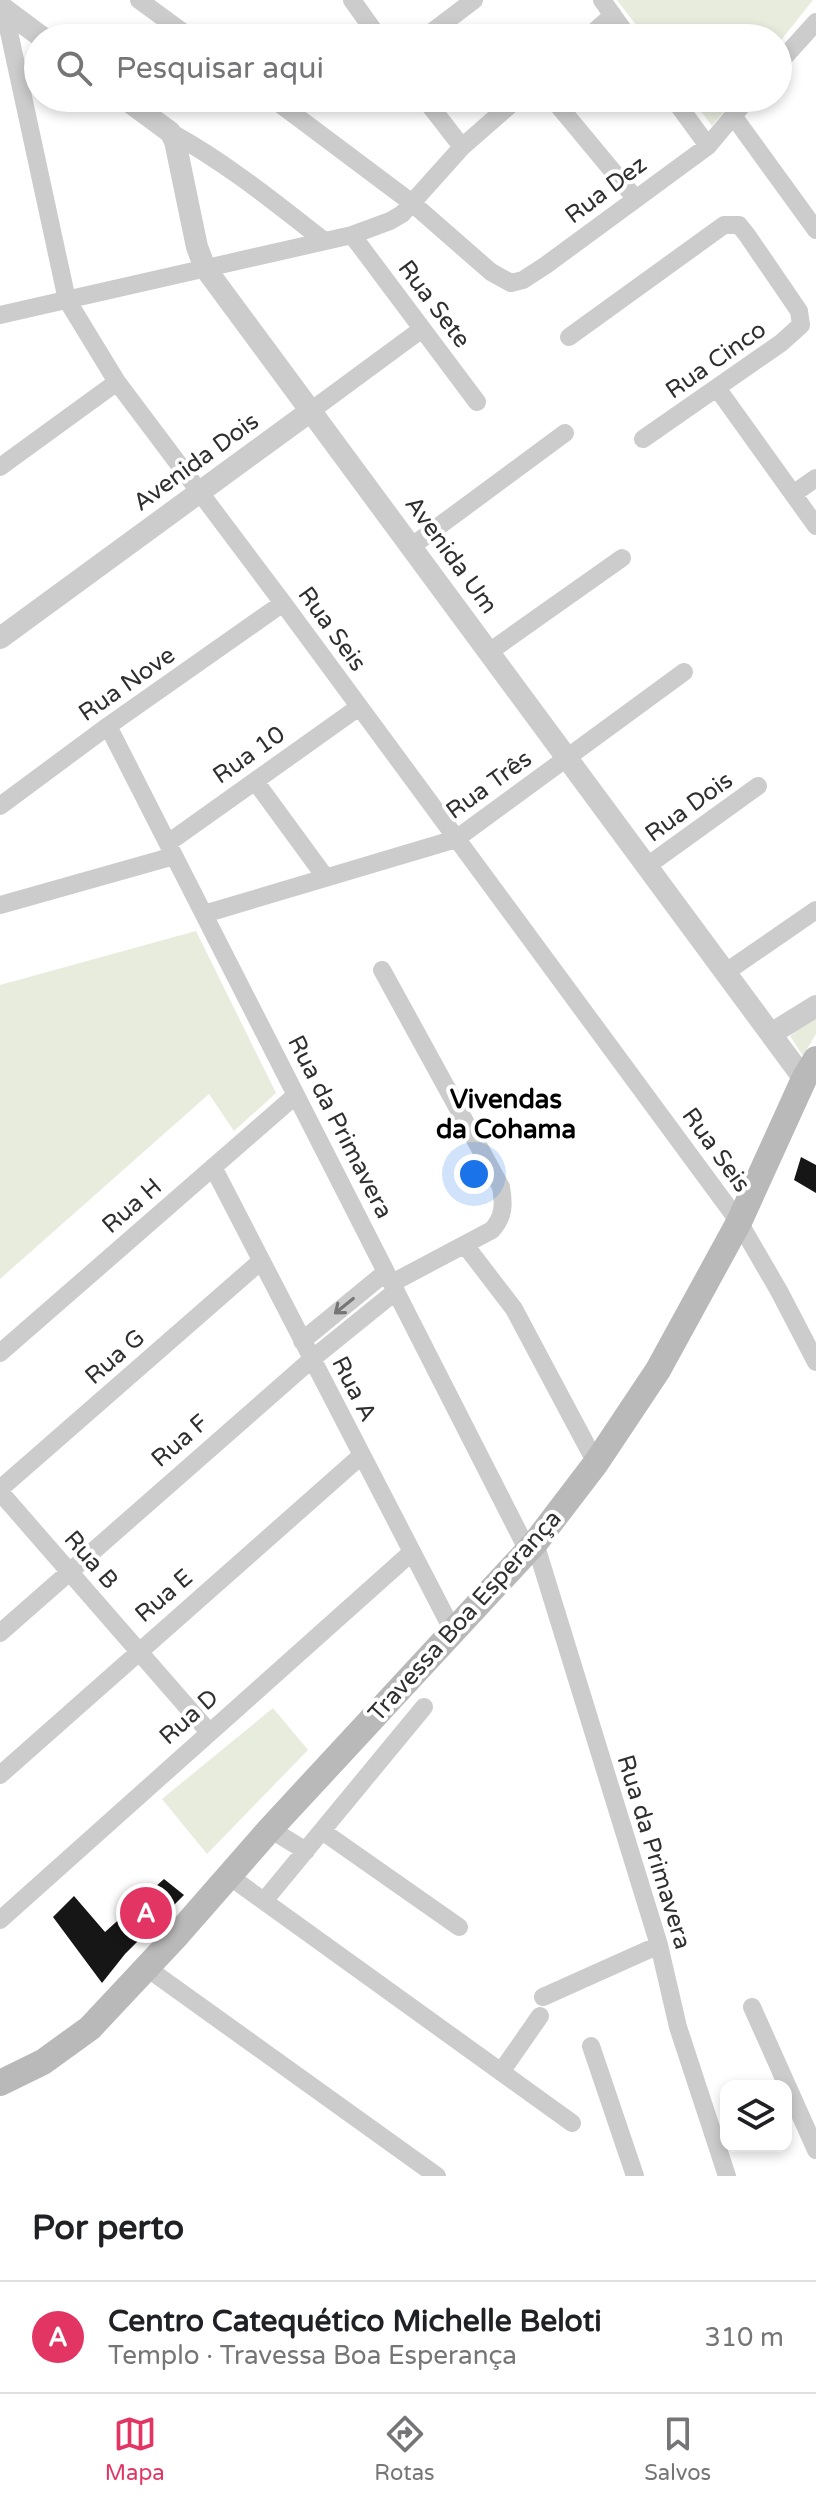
<!DOCTYPE html>
<html lang="pt">
<meta charset="utf-8">
<style>
body{margin:0;font-family:"Varela Round",sans-serif;background:#f6f6f6;color:#202124}
.controls{position:absolute;right:24px;bottom:24px;display:grid;overflow:hidden;border-radius:16px;box-shadow:0 4px 12px #0003}
.controls button{width:72px;height:72px;display:grid;place-items:center;padding:0;border:0;border-bottom:2px solid #e0e0e0;background:#fff;color:#202124;font:40px sans-serif}
.you{position:absolute;left:474px;top:1174px;width:28px;height:28px;margin:-20px;border:6px solid #fff;border-radius:50%;background:#1a73e8;box-shadow:0 0 0 12px #1a73e833}
.badge{display:grid;place-items:center;width:52px;height:52px;border-radius:50%;background:#e23563;color:#fff;font-size:26px;font-weight:700}
.pin{position:absolute;translate:-50% -50%;border:4px solid #fff;box-shadow:0 2px 8px #0006}
.list{margin:0;padding:0;list-style:none}
h2{display:flex;justify-content:space-between;align-items:center;height:104px;margin:0;padding:0 32px;font-size:34px}
h2 small{font-size:26px;font-weight:400;color:#757577}
.list li{display:grid;grid-template-columns:52px 1fr auto;gap:24px;align-items:center;box-sizing:border-box;height:112px;padding:0 32px;border-top:2px solid #e0e0e0}
.list b{display:block;font-size:30px;white-space:nowrap}
.list p{margin:0;font-size:26px;white-space:nowrap;color:#757577}
.list em{font-size:26px;font-style:normal;color:#757577}
.icon{flex:none;width:44px;height:44px;fill:none;stroke:currentColor;stroke-width:2;stroke-linecap:round;stroke-linejoin:round}
.map{position:relative;flex:none;width:816px;height:2176px;overflow:hidden}
.search{position:absolute;background:#fff;box-shadow:0 4px 12px #0003;left:24px;right:24px;top:24px;height:88px;display:flex;align-items:center;gap:20px;box-sizing:border-box;padding:0 28px;border-radius:44px;color:#757577;font-size:30px}
.sheet{height:216px;background:#fff}
nav{display:flex;justify-content:space-around;align-items:center;box-sizing:border-box;height:112px;border-top:2px solid #e0e0e0;background:#fff;font-size:22px;color:#757577}
nav a{display:grid;justify-items:center;gap:4px}
nav .on{color:#e23563}
.map>svg:first-child{display:block}
</style>
<div class="map">
<svg width="816" height="2176" viewBox="0 0 816 2176">
<rect width="100%" height="100%" fill="#fff"/>
<path fill="#e8ecdd" d="M617 0H813L778 44V38H646Z
M691 98H735L712 126Z
M196 931 276 1093 234 1131 209 1094 0 1279V985Z
M816 1016V1034L803 1056 790 1036Z
M273 1708 308 1750 207 1854 162 1799Z"/>
<path fill="#161616" d="M801 1157 816 1165V1193L794 1180Z
M164 1879 184 1895 125 1954 102 1983 53 1917 74 1896 105 1932Z"/>
<g fill="none" stroke-linecap="round" stroke-linejoin="round">
<path stroke="#ccc" stroke-width="18" d="M139 0 191 38
M352 0 379 38
M602 0 629 38
M4 9 67 300 117 382 283 603 739 1222 779 1291 816 1362
M424 38 474 0
M587 38 613 15
M778 64 816 22
M272 98 412 203 491 272 511 283 523 280 546 265 708 146 748 98
M424 98 462 147
M552 98 635 198
M673 98 708 146
M734 117 816 230
M170 132C225 162 273 201 323 240
M352 235 477 402
M0 315 352 235 390 221 402 214 462 147 518 98
M569 337 724 225H739L747 235 799 311 801 325 781 343 643 439
M717 388 816 526
M312 410 422 329
M0 467 117 382
M793 494 816 478
M412 546 565 433
M489 652 622 558
M108 726 528 1551
M255 781 326 878
M0 806 108 726 283 603
M168 843 359 707
M647 866 758 786
M0 905 174 856
M204 914 456 839 684 672
M382 970 501 1187C504 1204 504 1217 492 1230L392 1283
M726 972 816 910
M213 1167 454 1633
M465 1245 514 1309 596 1463
M302 1341 386 1272
M0 1353 296 1095
M0 1489 261 1261
M0 1492 209 1732
M535 1543 659 1945 678 2027 727 2176
M0 1633 312 1359 396 1291
M0 1775 362 1455
M270 1829 306 1851
M322 1831 459 1927
M229 1876 572 2123
M264 1901 424 1707
M0 1920 412 1552
M147 1968 437 2176
M543 1997 659 1945
M752 2007 816 2150
M591 2046 635 2176
M501 2072 540 2016"/>
<path stroke="#ccc" stroke-width="22" d="M0 6 43 38
M124 98 170 132 175 141 197 247 205 268 804 1079
M0 638 312 410
M771 1034 816 1006"/>
<path stroke="#b9b9b9" stroke-width="26" d="M0 2083 43 2062 90 2028 178 1934 270 1829 535 1543 596 1463 658 1370 739 1222 804 1079 816 1059"/>
</g>
<defs><path id="oneway-shaft" d="M-6 0H5M1.5-3L5.5 0L1.5 3" fill="none" stroke-width="1.6" stroke-linecap="round" stroke-linejoin="round" transform="scale(2)"/></defs>
<use stroke="#767676" href="#oneway-shaft" transform="translate(344 1306) rotate(141)"/>
<g text-anchor="middle" dominant-baseline="central" stroke-width="8" stroke-linejoin="round" paint-order="stroke">
<g font-size="24" fill="#2f2f2f" stroke="#fff">
<text transform="translate(606 190) rotate(-37)">Rua Dez</text>
<text transform="translate(434 304) rotate(53)">Rua Sete</text>
<text transform="translate(716 360) rotate(-35)">Rua Cinco</text>
<text transform="translate(196 462) rotate(-36)">Avenida Dois</text>
<text transform="translate(451 555) rotate(54)">Avenida Um</text>
<text transform="translate(332 629) rotate(54)">Rua Seis</text>
<text transform="translate(127 684) rotate(-35)">Rua Nove</text>
<text transform="translate(249 755) rotate(-35)">Rua 10</text>
<text transform="translate(489 785) rotate(-36)">Rua Três</text>
<text transform="translate(689 807) rotate(-36)">Rua Dois</text>
<text transform="translate(340 1127) rotate(63)">Rua da Primavera</text>
<text transform="translate(716 1150) rotate(54)">Rua Seis</text>
<text transform="translate(132 1206) rotate(-41)">Rua H</text>
<text transform="translate(115 1357) rotate(-41)">Rua G</text>
<text transform="translate(354 1389) rotate(63)">Rua A</text>
<text transform="translate(180 1441) rotate(-41)">Rua F</text>
<text transform="translate(91 1560) rotate(49)">Rua B</text>
<text transform="translate(164 1596) rotate(-41)">Rua E</text>
<text transform="translate(465 1616) rotate(-48)">Travessa Boa Esperança</text>
<text transform="translate(189 1717) rotate(-42)">Rua D</text>
<text transform="translate(654 1852) rotate(73)">Rua da Primavera</text>
</g>
<g font-size="26" font-weight="bold" fill="#000" stroke="#fff">
<text x="506" y="1099">Vivendas<tspan x="506" dy="30">da Cohama</tspan></text>
</g>
</g>
</svg>
<div class="controls">
<button><svg class="icon" aria-label="layers" viewBox="0 0 24 24"><path d="M12 4l9 5-9 5-9-5zM3 14l9 5 9-5"/></svg></button>
</div>
<div class="you"></div>
<div class="pin badge" style="left:146px;top:1913px">A</div>
<div class="search"><svg class="icon" aria-label="search" viewBox="0 0 24 24"><circle cx="10" cy="10" r="6"/><path d="M15 15l6 6"/></svg>Pesquisar aqui</div>
</div>
<section class="sheet">
<h2>Por perto<small></small></h2>
<ul class="list">
<li><span class="badge">A</span><div><b>Centro Catequético Michelle Beloti</b><p>Templo · Travessa Boa Esperança</p></div><em>310 m</em></li>
</ul>
</section>
<nav>
<a class="on"><svg class="icon" aria-label="map" viewBox="0 0 24 24"><path d="M3 6l6-2 6 2 6-2v14l-6 2-6-2-6 2zM9 4v14M15 6v14"/></svg>Mapa</a>
<a><svg class="icon" aria-label="directions" viewBox="0 0 24 24"><path d="M12 3l9 9-9 9-9-9zM9 14v-3h6M13 9l2 2-2 2"/></svg>Rotas</a>
<a><svg class="icon" aria-label="saved" viewBox="0 0 24 24"><path d="M7 4h10v16l-5-4-5 4z"/></svg>Salvos</a>
</nav>
